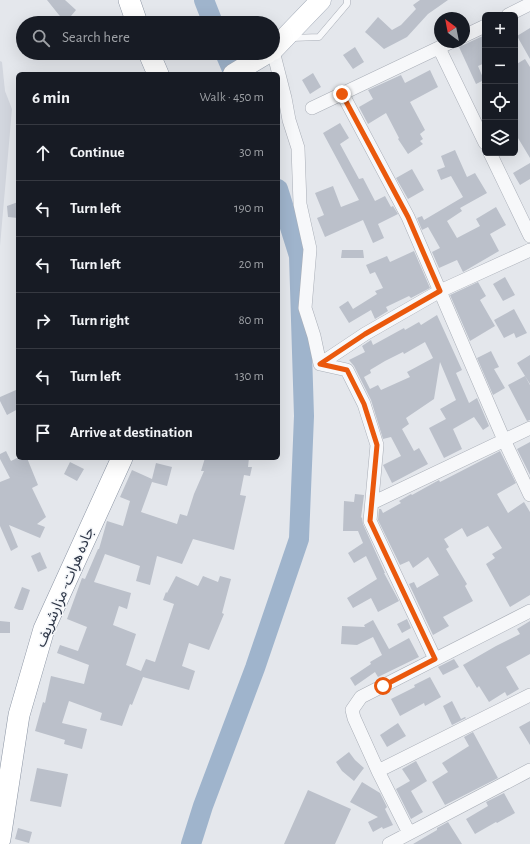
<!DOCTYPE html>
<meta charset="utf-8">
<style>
body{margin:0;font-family:"Alegreya Sans","Noto Sans Arabic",sans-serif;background:#242831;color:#f1f3f6}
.controls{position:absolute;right:12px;top:12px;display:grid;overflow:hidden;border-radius:6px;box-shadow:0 4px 16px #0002}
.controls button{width:36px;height:36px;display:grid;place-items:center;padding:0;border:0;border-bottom:1px solid #363941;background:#171b24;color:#f1f3f6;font:20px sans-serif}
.compass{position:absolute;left:434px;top:12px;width:36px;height:36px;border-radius:50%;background:#171b24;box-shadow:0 4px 16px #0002;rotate:328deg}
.stop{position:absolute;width:12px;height:12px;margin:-9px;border:3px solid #ea580c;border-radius:50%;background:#fff}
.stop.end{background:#ea580c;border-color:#fff;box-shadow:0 1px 4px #0008}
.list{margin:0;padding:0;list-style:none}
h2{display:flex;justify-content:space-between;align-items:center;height:52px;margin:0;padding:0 16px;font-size:17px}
h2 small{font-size:13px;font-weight:400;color:#9ea1a6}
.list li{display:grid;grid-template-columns:26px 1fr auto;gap:12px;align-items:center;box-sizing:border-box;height:56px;padding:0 16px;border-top:1px solid #363941}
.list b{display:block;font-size:15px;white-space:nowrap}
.list em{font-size:13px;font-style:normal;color:#9ea1a6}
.icon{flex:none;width:22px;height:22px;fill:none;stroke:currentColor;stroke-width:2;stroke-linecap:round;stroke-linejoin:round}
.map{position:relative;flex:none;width:530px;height:844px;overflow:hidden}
.search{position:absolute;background:#171b24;box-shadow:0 4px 16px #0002;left:16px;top:16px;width:264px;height:44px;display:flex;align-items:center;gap:10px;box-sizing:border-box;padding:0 14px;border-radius:22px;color:#9ea1a6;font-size:15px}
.panel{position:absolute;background:#171b24;box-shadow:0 4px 16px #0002;left:16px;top:72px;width:264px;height:388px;border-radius:6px}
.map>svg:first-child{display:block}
</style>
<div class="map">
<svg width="530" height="844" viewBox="0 0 530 844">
<rect width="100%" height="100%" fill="#e4e7ec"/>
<path fill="#d2d6de" d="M0 61 2 62 5 91 12 109 0 246Z"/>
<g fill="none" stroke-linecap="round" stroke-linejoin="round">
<path stroke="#9fb4cc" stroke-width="20" d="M204 0 213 23
M225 53 234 74
M191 844 203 806 255 668 299 539 304 416 299 256 278 189"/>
</g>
<path fill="#bbc0ca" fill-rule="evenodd" d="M47 0H65L76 10 66 22 59 15Z
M420 0H448L428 14 407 37 384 49 365 32 378 17 392 30 401 25 416 9 413 5Z
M530 28V59L517 36Z
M485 35V63L478 66 484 80 476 84 459 47Z
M355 47 364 62 353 69 343 55Z
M525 59 530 67V158L515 133V65Z
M430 70 438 87 410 102 425 130 420 134 423 139 420 141 423 144 408 154 398 139 399 138 386 113 368 124 359 107 373 99 368 90 401 75 405 83Z
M313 73 321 87 310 94 302 80Z
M340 123 349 138 340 144 359 179 363 178 375 201 385 196 391 207 393 206 398 214 378 224 384 238 373 243 363 220 325 237 317 218 324 215 315 193 333 186 341 207 359 200 323 133Z
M455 150 467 177 475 173 487 193 460 208 462 211 447 221 457 238 480 226 476 219 496 207 506 225 490 234 499 251 463 272 457 260 439 268 432 252 440 248 428 227 422 230 417 218 422 216 424 220 463 197 451 176 441 180 437 170 445 167 441 156Z
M530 163V179L520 185 513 173Z
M412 169 424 190 408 199 396 178Z
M18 202V218L8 217 7 206Z
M342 250H363L364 258H341Z
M414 251 430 288 411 298 409 296 386 307 388 311 375 319 371 310 349 323 339 307 348 301 353 309 377 294 375 291 383 288 375 272 370 274 366 265 387 256 390 262Z
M505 277 515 295 503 301 493 284Z
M478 282 486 296 480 300 495 326 470 341 450 295Z
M514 309 527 333 516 338 514 333 504 338 494 320Z
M437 315 462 370 456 373 469 403 477 398 489 426 483 430 474 417 453 429 462 449 444 458 429 428 446 419 440 409 456 400 440 362 434 399 406 418 409 424 402 429 414 451 419 448 428 464 392 483 383 465 401 456 391 437 383 439 371 400 354 366 349 360 365 352 362 346 371 340 373 345 404 328 405 330 419 322 421 325ZM425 342 433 358 407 372 410 377 381 390 378 385 370 389 364 377 371 373 370 370 385 361 403 352 404 354Z
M491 351 499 367 494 369 505 388 493 395 477 358Z
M530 355V384L517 363Z
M525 376 530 385V420L527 421 508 385Z
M16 390 18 394V409L7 415 0 401V397Z
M530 442V475L517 449Z
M6 451 11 461 17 458H27L38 485 32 488 46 517 37 524 45 527 40 538 9 525 18 547 11 551 0 526V482L10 478 0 459V454Z
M500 451 516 483 497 494 508 513 524 502 530 512V595L510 607 486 564 495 558 492 554 502 548 488 526 467 537 462 528 444 539 449 547 446 549 467 584 465 586 473 601 443 617 449 626 433 635 409 584 414 582 417 588 439 575 428 557 413 568 409 561 400 565 378 520 379 509H381L383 513 401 503 399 501 411 494 412 495 439 480 440 482Z
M205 458H249L248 467H252L250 476 244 475 240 495 246 496 234 550 193 539 182 564 157 556 150 585 136 581 140 566 105 554 94 582 131 593 127 609 119 606 113 625 136 634 126 665 141 671 146 659 155 662 174 604 163 600 166 592 167 593 176 576 198 586 203 576 218 582 220 576 231 579 222 613 224 614 209 650 189 643 182 666 195 671 189 690 143 677 132 705 130 704 122 726 100 720 102 713 69 701 62 723 87 729 82 749 64 744 65 740 35 731 43 702 45 703 51 676 84 684 89 665 57 653 60 645 78 651 87 627 67 619 82 578 85 579 98 549H99L107 521 123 526 130 501 120 497 132 470 152 479 156 463 172 467 167 486 152 482 141 512 177 524 180 514 187 516 194 494 204 471H201Z
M70 462 84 469 77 481 64 474Z
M355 494 364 495 361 518 362 517 363 524 385 573H384L399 601 378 612 371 598 353 608 347 598 377 579 366 556 354 563 348 553 363 543 358 531H343L344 501 354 502Z
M40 552 47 568 38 572 31 556Z
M22 587 30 590 23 610H19L14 608Z
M407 619 411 628 402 633 397 624Z
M373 620 389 649 409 638 419 657 378 677 375 672 355 686 350 678 371 664 370 662 382 655 373 637 357 645 341 644 342 626 365 627 364 625Z
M0 621 10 622V633H0Z
M530 621V654L506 667 519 689 507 696 505 692 489 702 479 686 477 688 463 665 496 646 520 634 517 629Z
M454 659 459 667 443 675 438 667Z
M430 677 441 697 425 706 424 703 400 716 391 699 415 687 414 685Z
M452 701 461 719 465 717 466 718 452 725 443 706Z
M530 721V745L519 727Z
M398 723 406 736 387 747 380 735Z
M473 732 498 778 445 805 432 782 448 772 442 763 469 746 464 737Z
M349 752 355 760 364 768 354 781 342 771 336 762Z
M416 761 427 781 411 791 423 812 411 819 396 789 410 781 402 769Z
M37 768 68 774 61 807 30 801Z
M362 782 380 793 387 807 385 809 393 825 383 829 382 827 373 832 368 822 378 817 350 802Z
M308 790 351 809 335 844H284Z
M504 793 515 813 497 823 496 822 475 834 466 819 488 806 486 802Z
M448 822 462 844H413L437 830V828Z
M18 828 32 832 29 843 15 839Z"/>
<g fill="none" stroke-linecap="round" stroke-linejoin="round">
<defs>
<path id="service" d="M292 38 319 37 347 4V0"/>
<path id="minor" d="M508 15 530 4
M464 36 485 26
M439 48 485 143
M273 51 285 98 289 120 298 148 300 204 310 249 305 308 314 336 320 364
M342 93 408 217 504 440 530 495
M312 108 451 42
M490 153 530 236
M320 364 347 370 364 404 377 445 370 521 435 659
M320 364 365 334 440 291 530 250
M372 503 530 428
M378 771 530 695
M409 833 378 771 354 718 352 710 361 697 530 611
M389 844 530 770"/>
<path id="primary" d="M273 50 321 0
M233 74 268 53"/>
<path id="trunk" d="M129 0 137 23
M149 53 158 74
M0 839 19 715 44 629 122 458"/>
</defs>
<use href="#service" stroke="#a9aeb7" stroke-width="7"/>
<use href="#minor" stroke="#a9aeb7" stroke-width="14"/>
<use href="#primary" stroke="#a3abb8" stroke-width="21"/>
<use href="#trunk" stroke="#8b94a3" stroke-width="22"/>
<use href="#service" stroke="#f7f8fa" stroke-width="6"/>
<use href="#minor" stroke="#f7f8fa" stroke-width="13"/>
<use href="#primary" stroke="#fff" stroke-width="20"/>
<use href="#trunk" stroke="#fff" stroke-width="21"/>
</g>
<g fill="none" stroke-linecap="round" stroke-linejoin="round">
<path stroke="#ea580c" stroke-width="5" d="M342 94 408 217 440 291 365 334 320 364 347 370 364 404 377 445 370 521 435 659 383 686"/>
</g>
<g text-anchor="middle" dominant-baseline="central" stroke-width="3" stroke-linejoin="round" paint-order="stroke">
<g font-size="15" fill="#2b3445" stroke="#f4f6f9">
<text transform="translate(65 587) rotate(-67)">جاده هرات- مزارشریف</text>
</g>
</g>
</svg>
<div class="controls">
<button>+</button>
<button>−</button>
<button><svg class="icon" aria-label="locate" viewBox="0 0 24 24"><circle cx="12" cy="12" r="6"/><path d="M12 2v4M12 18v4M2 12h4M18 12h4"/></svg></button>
<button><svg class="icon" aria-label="layers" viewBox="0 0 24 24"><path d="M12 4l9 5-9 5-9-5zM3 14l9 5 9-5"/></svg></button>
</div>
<svg class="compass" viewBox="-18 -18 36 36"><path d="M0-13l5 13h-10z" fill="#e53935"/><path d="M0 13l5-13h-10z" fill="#9ea1a6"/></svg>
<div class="stop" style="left:383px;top:686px"></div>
<div class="stop end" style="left:342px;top:94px"></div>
<div class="search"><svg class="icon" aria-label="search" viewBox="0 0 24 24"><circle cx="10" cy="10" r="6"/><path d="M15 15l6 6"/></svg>Search here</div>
<section class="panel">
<h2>6 min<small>Walk · 450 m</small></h2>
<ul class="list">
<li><svg class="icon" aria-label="ahead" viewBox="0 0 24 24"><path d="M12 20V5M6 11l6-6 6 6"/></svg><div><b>Continue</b></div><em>30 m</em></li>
<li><svg class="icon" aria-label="left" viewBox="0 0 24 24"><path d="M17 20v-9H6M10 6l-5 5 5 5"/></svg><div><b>Turn left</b></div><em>190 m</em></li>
<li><svg class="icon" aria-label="left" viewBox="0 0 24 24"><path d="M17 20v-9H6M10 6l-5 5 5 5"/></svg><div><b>Turn left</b></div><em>20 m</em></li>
<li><svg class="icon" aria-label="right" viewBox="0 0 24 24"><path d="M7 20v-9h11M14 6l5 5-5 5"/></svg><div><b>Turn right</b></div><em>80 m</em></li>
<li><svg class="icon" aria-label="left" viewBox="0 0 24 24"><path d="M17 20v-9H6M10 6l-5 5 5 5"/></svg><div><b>Turn left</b></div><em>130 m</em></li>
<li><svg class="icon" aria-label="arrive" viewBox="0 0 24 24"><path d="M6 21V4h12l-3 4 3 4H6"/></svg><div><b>Arrive at destination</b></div></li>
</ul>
</section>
</div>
